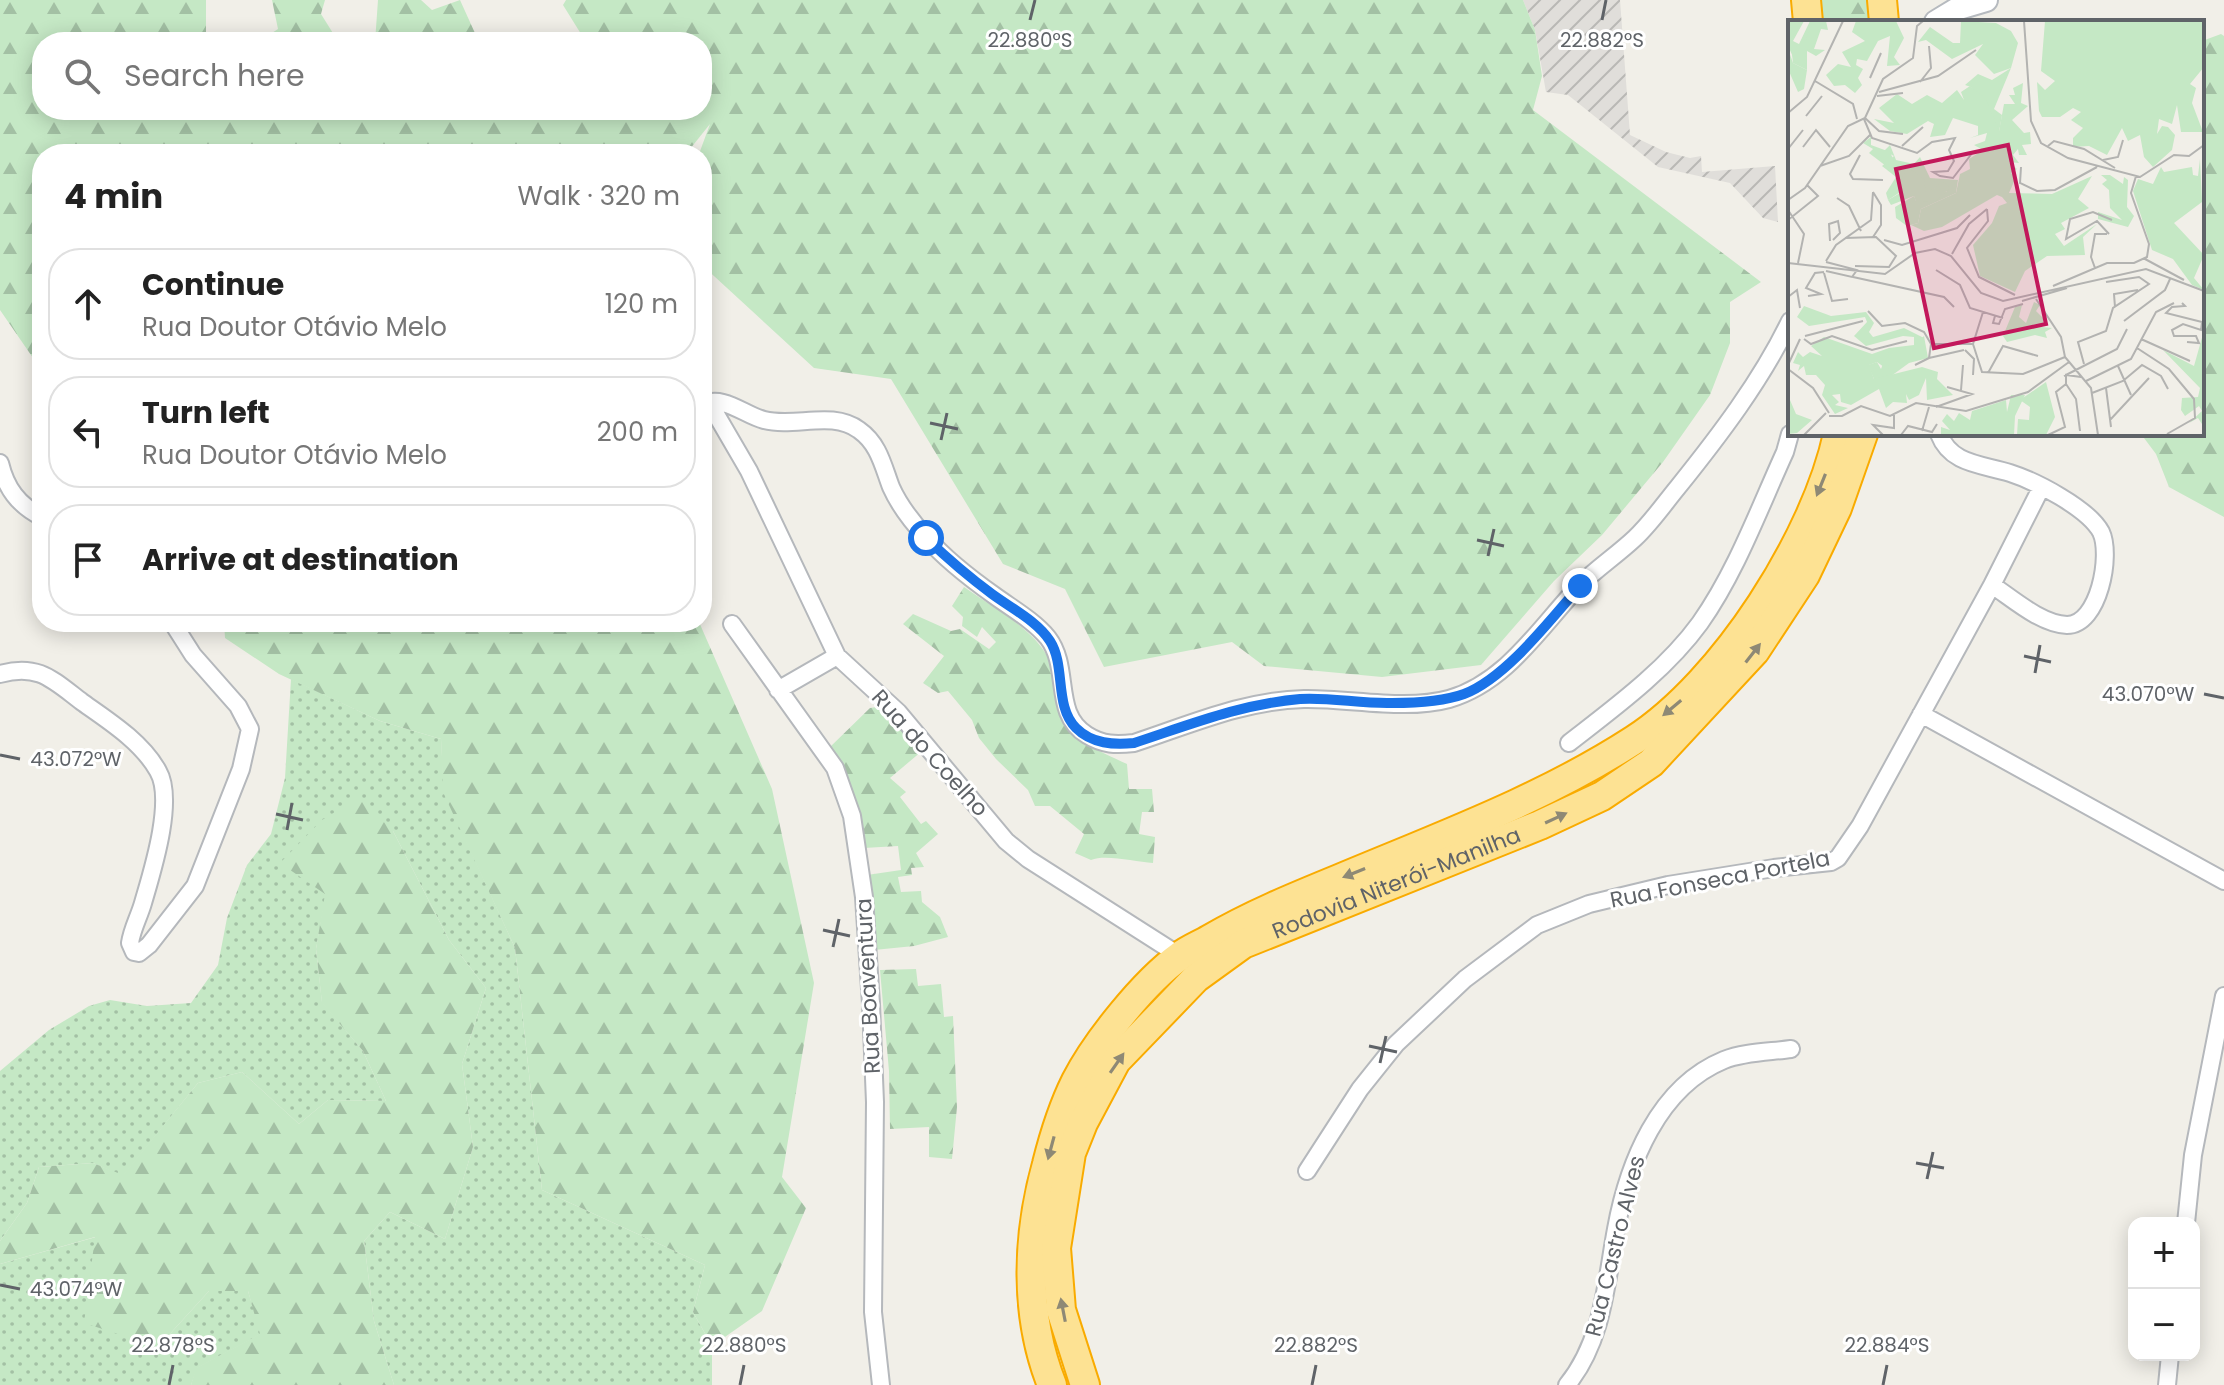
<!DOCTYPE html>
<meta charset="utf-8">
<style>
body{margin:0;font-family:Poppins,sans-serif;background:#f2f2f2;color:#222}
.controls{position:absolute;right:24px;bottom:24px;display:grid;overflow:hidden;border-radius:16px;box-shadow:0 4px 20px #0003}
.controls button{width:72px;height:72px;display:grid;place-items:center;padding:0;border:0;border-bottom:2px solid #e0e0e0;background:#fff;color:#222;font:40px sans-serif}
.stop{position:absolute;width:24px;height:24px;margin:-18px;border:6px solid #1a73e8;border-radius:50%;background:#fff}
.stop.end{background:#1a73e8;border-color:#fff;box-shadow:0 2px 8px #0008}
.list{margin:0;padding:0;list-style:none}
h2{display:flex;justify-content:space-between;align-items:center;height:104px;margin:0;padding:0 32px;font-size:34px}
h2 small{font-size:26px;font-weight:400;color:#767676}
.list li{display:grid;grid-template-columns:52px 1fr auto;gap:24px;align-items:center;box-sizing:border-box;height:112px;margin:0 16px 16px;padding:0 16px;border:2px solid #e0e0e0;border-radius:32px}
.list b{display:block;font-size:30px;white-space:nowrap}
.list p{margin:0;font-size:26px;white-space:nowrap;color:#767676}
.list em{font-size:26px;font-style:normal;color:#767676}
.icon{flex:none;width:44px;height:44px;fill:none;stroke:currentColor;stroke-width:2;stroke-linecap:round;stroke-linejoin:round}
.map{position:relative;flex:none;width:2224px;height:1385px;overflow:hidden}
.search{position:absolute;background:#fff;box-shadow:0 4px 20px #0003;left:32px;top:32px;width:680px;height:88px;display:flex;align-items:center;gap:20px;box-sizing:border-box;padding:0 28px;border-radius:32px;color:#767676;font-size:30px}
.panel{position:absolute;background:#fff;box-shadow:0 4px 20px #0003;left:32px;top:144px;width:680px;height:488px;border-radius:32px}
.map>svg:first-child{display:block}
</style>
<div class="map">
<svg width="2224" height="1385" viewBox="0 0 2224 1385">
<defs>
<pattern id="industrial-furrows" width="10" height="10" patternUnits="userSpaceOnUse" patternTransform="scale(2)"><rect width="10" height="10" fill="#e0deda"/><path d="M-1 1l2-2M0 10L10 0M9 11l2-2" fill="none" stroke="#b9b8b5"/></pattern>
<pattern id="grass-dots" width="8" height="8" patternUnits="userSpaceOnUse" patternTransform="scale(2)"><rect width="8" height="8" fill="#c5e8c5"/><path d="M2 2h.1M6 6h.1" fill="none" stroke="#a3c0a4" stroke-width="1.8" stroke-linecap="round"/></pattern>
<pattern id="forest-firs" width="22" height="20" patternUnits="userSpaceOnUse" patternTransform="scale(2)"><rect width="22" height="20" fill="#c5e8c5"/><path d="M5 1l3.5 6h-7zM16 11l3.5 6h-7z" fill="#a3c0a4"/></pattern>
</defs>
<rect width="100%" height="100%" fill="#f1efe8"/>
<path fill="url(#industrial-furrows)" d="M1523 0H1620L1630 135 1666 152 1690 158 1701 156 1702 172 1775 166 1778 222 1763 218 1730 183 1658 167 1568 95 1546 92 1535 30Z"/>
<path fill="url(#grass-dots)" d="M291 679 380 721 441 739 444 792 515 948 542 1190 705 1265 693 1312 712 1346V1385H394L374 1321 364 1241 390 1212 445 1239 473 1147 462 1064 486 988 449 940 393 831 326 894 316 949 322 1002 363 1051 386 1101 328 1100 299 1124 242 1072 198 1083 123 1176 93 1163 39 1167 27 1203 0 1241V1071L49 1030 89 1006 110 1000 147 1006 191 1003 218 965 227 918 247 865 271 834 285 778Z
M96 1237 158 1347 209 1291H248L261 1334 197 1368 191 1385H0V1264Z"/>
<path fill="url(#forest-firs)" d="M0 0H206V34L222 42H42V110H702V42H586L563 5 566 0H1523L1535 30 1542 76 1533 110 1761 282 1730 302V343L1710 395 1663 462 1602 535 1554 581 1481 665 1382 677 1264 666 1232 642 1104 667 1065 589 1003 564 891 379 814 368 702 265V154H699L710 124 686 154H42V371L0 310Z
M272 0H325L321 14 336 38 361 42H258L278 29Z
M378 0H421L432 10 460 0 479 42H375Z
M1820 0H1870L1872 22H1823Z
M2221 34 2224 36V517L2169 487 2156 454 2141 434H2202V41Z
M964 587C992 607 1032 627 1049 659 1055 670 1055 689 1057 702 1062 738 1098 750 1127 764L1129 789H1152L1154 812H1142L1139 834 1155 837 1153 863C1135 862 1106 854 1091 860L1075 853 1084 834 1050 806H1035L1028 790 996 759 979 738 972 720 948 691 938 693 923 683 944 656 903 624 913 614 951 631 960 629 989 649 996 642 982 627 977 637 962 626 963 617 952 606Z
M224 622H699L772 789 814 983 782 1177 806 1208 762 1311 712 1346 693 1312 705 1265 542 1190 515 948 443 792 441 739 380 721 279 674 225 638Z
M883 706 922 751 890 778 906 792 900 797 921 824 926 821 938 834 916 853 924 867 911 868 912 875 898 877 901 892 921 891 922 902 940 917 948 937 914 946 874 950 867 875 901 870 898 846 864 848 829 748 870 708Z
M360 797 393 831 449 940 486 988 462 1064 473 1147 445 1239 390 1212 364 1241 374 1321 394 1385H191L196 1368 260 1334 248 1291H209L158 1347 84 1323 95 1237 0 1264V1241L27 1203 39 1167 93 1163 123 1175 198 1083 242 1072 299 1124 328 1100 386 1101 363 1051 322 1003 316 949 325 894 280 863 322 820Z
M916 969 918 986 941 984 944 1017 953 1016 957 1107 952 1159 929 1157V1127L890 1129 889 1071 880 970Z"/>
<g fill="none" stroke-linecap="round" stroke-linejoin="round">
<defs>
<path id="street" d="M706 403 717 416 749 471 837 656 898 712 1006 841 1028 859 1180 956
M702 405C723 394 744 415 764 420 795 428 832 410 859 430 879 444 883 466 891 487 899 505 913 523 926 537 946 560 971 579 995 596 1013 609 1034 621 1048 638 1071 668 1052 714 1087 735 1103 745 1116 745 1134 743 1189 725 1245 700 1304 699 1349 698 1405 711 1449 699 1507 682 1540 627 1580 585 1597 568 1617 555 1635 538 1651 523 1664 504 1678 487 1719 436 1761 381 1790 321
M1939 434C1951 465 1982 464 2010 473 2035 481 2088 508 2101 532 2112 555 2099 625 2067 625 2041 624 2013 599 1992 585
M0 463C6 488 18 505 42 517
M732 624 835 768 852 816 864 897 871 1004 875 1102 873 1312 881 1385
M0 674C38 663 53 680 82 702 109 721 142 742 158 771 175 800 152 872 143 903 139 917 132 929 130 943L134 952 139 953 149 945 195 886 241 769 250 729 238 706 193 655 172 622
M778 690 837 656
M1921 714 2224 881
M1569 743C1614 708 1666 670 1700 623 1736 572 1759 509 1785 452L1790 434
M1307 1171 1360 1089 1396 1044 1465 979 1537 925 1589 904 1668 885 1774 868 1831 862 1838 858 1860 826 1992 585 2041 488
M2186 1223 2193 1155 2224 996
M1567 1385C1603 1341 1606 1283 1616 1229 1628 1164 1658 1087 1724 1060 1744 1052 1769 1052 1791 1049
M2167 1385 2170 1355"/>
<path id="secondary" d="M1936 22 1959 8 1986 0"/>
<g id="highway">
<path d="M1806 0 1808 22"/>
<path d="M1882 0 1884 22"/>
<path d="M1052 1385C1024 1315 1027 1236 1047 1164 1054 1136 1063 1107 1076 1081 1096 1042 1144 982 1180 956 1189 949 1200 945 1210 939 1251 915 1295 897 1339 879 1439 837 1543 799 1634 740 1724 682 1816 537 1838 434"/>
<path id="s1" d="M1085 1385 1061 1310 1056 1248 1071 1153 1083 1123 1116 1061 1196 978 1243 944 1540 825 1602 796 1651 763 1755 651 1805 575 1837 508 1863 434"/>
</g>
</defs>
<use href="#street" stroke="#b5b8bc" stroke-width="20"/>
<use href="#secondary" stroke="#b6babf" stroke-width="26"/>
<use href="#highway" stroke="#f9ab00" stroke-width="32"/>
<use href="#street" stroke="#fff" stroke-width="16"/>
<use href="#secondary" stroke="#fff" stroke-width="22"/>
<use href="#highway" stroke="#fde293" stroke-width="28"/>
</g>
<defs><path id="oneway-solid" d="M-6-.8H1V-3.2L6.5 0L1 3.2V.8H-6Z" transform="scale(2)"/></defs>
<g fill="#8e8975">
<use href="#oneway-solid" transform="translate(1821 485) rotate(112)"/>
<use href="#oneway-solid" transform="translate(1753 653) rotate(-52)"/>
<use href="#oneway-solid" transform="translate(1672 708) rotate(140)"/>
<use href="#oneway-solid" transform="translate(1556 818) rotate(-25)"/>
<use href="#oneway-solid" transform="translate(1354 873) rotate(158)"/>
<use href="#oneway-solid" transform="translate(1117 1063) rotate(-55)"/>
<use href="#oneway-solid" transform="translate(1051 1148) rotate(105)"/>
<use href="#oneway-solid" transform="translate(1063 1310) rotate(-101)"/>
</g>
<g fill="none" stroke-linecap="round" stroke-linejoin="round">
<path stroke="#1a73e8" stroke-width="10" d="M926 538C947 558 969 577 992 594 1011 608 1037 621 1050 641 1066 666 1054 706 1076 728 1092 744 1114 745 1134 743 1189 725 1241 704 1300 699 1330 697 1361 704 1392 703 1416 703 1442 702 1464 694 1506 678 1551 619 1580 586"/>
</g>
<path fill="none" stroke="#5f6368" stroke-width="3" d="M1030 20 1035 0M1602 20 1606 0M930 423 958 429M941 440 947 413M1477 540 1504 546M1488 556 1494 529M2024 656 2051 662M2035 673 2040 645M2204 694 2224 698M0 755 20 759M276 814 303 820M287 830 292 803M823 930 850 936M833 947 839 919M1369 1046 1397 1052M1380 1063 1386 1036M1916 1163 1944 1168M1927 1179 1933 1152M0 1285 20 1289M169 1385 173 1365M740 1385 744 1365M1312 1385 1316 1365M1883 1385 1887 1365"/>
<g text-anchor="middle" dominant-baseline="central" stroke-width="6" stroke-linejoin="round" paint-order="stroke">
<g font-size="22" fill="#5f6368" stroke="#fff">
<text transform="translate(930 753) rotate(48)">Rua do Coelho</text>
<text transform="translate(1720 879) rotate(-11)">Rua Fonseca Portela</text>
<text stroke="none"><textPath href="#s1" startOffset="678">Rodovia Niterói-Manilha</textPath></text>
<text transform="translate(868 986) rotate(-93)">Rua Boaventura</text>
<text transform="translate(1615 1246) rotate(-76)">Rua Castro Alves</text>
</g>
</g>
<g transform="translate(1788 20)">
<rect width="416" height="416" fill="#f1efe8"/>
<path d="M0 1H16L5 21 11 24 22 1H38L40 10 33 9 26 29 37 30 28 36 19 31V50L5 43ZM223 48 206 89 214 95 211 112 183 67 177 65 190 54 204 60ZM102 125 108 140 126 144 132 137 142 158 170 160 168 173 133 189 130 203 119 206 108 198 107 187 126 176 128 181 142 180 159 171 149 167 138 175 122 154 120 167 100 180 98 173 108 157 94 146 106 136 96 131ZM136 316 140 338 121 343 99 359H86L80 345 89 342 93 349 101 328 126 325Z" fill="#c5e8c5"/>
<path d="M25 1H36L38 9 31 7 24 29 17 30 18 46 7 41 0 26V3L7 11 3 22 8 27 18 20ZM68 1H108L116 18 106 37 112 45 99 46 102 16 90 21 79 41 69 39 68 45 75 49 70 58 74 65 67 73 57 65 46 66 38 55 50 44 63 47 54 32 77 21 64 12ZM173 1 208 3 223 11 230 23 223 48 206 54 187 35 195 24 164 39 138 20 130 22 142 7 165 23H172ZM257 1H416V47L402 64 408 68 404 83 415 112H393L389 85 384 104 371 99 369 114 374 106 380 107 387 115 384 130 365 147 356 137 352 115 340 121 334 108 319 135 301 126 285 127V118L295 108 283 100 293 92 285 88 272 97H254L251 91 249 62 257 70 267 61 253 51ZM0 29 5 43 19 50 16 69 10 72 0 49ZM235 63 233 83 240 86 224 100 236 113 242 112 243 124 234 125 239 135H231L230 129 225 135 231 143 221 142 229 149 223 153 228 157 221 173 264 174 304 156 290 179 301 188 273 203 277 209 267 214 276 226 309 204 295 217 297 235 259 236 237 251 227 272 192 256 185 225 204 203 211 186 219 183 214 177 209 175 154 207 136 211 123 205 130 203 133 189 168 173 172 154 182 149 181 139 195 130 186 125 197 121 199 113 182 118 190 115V106L165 98 157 115 142 117 146 104 140 101 119 114 102 111 86 99 106 103 91 88 109 74 124 84 139 75 154 83 169 70 176 80 173 72 182 66 198 79 211 111 216 84H227L221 75H227L225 68ZM83 117V125L102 132 106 141 98 146 81 133 85 129 75 123ZM412 139 414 182 386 203 416 235 406 258 416 270 404 265 385 239 364 230 345 171 350 159 365 164 373 147 376 152 404 147 405 155 410 156ZM117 145 136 159 138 174 155 162 162 168 148 181 128 182 126 176 103 185 100 180 112 173 109 164 120 167 114 161 115 154 121 153ZM322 155 335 164 336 157 340 160 339 187 346 196 340 207 310 199V192L334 200 322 188 321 170 314 164 319 160 313 155ZM246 282 252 285 248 291 256 299 254 307 264 308 257 312 259 318 247 315 219 322 215 316 227 287 234 285 231 297 238 303ZM16 286 43 296 78 292 86 303 81 312 85 317 116 308 136 318 126 326V317L115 316 78 326 66 316 79 302 77 297 21 306 9 297ZM415 314 416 317V407L410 398 401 403 414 391 411 386 397 396 393 390 394 378 410 377 412 368 375 330 406 346ZM36 317 84 334 101 328 100 350 89 342 81 345 86 359 134 347 150 352 149 359 165 375 139 380 138 358 131 375 121 380 118 374 119 383 105 382 98 388 91 369 63 385 53 382 52 374 44 375 51 382 47 385 60 388 47 394 34 375 37 365 28 355H18L16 346 10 351 12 345 5 343 10 332 15 337 22 332 34 336 23 326ZM223 375H237L227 396 226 415H153V407L162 410 154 401 159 394 166 401 171 393 182 400 184 391 218 380 219 392ZM2 380 8 394 24 400 9 413 0 414Z" fill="#c5e8c5"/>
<path d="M258 362 267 397 258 415H229L230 399 241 400 242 387 232 380Z" fill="#c5e8c5"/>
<path fill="none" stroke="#b3b3b1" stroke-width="2" d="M236 1 243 101 253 123 280 138 352 157 386 135 401 136 416 125M82 58 93 33M27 61 65 84 69 99M132 62 143 48 141 26M91 72 150 56 188 30M89 76 115 73M0 93 19 77 55 1M18 96 34 76M77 98 91 111 115 114M76 99 84 118 129 133 144 122 167 118 161 130 166 141 160 151 145 152 152 156 165 158 185 132M114 126 135 107M260 126 266 121 296 129 327 148M15 127 28 110 42 127M0 129 15 110M72 135 62 154 65 159 95 160M315 140 330 137 335 120M32 146 61 136 82 115M233 147 232 163 249 171 267 170 309 147M85 172 93 185V205L85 217M49 178 61 186 73 211M0 180 17 168 60 106 77 98 95 59 125 38 129 6 135 1M199 189 200 201 179 228 191 257 227 275M0 190 16 214 10 243M0 200 30 176 19 165M321 214 309 201 278 219 282 199 305 192 324 200M57 218 88 217 108 236 101 247 67 246M96 220 114 225 169 208 182 195M42 221 41 204 50 201 52 213 45 220M164 234 181 204 199 189M357 239 396 260M38 241 48 225 83 200 85 172M0 243 97 254 127 233 147 229 163 236 193 273 215 281 358 249 416 271M307 248 303 237 307 214H319M148 250 172 265 182 288 215 298M38 251 64 257 69 250 38 242M36 253 44 281 60 279M65 257 156 277 166 287M265 266 319 243H346L359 237 361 224 343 173 348 156M20 276 33 274 18 268 27 253 36 252M0 277 9 270 12 288M248 279 273 317 277 337 303 368 310 415M234 281 279 268M394 283 397 286 384 287 378 293 414 302 413 310 395 304 384 310 386 316H408L411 323 399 322M327 287 326 274 350 270M80 291 94 306 117 303 136 312 143 324 141 338 127 345M195 292 185 324 194 352 235 354 277 337M207 296 205 303 211 304 217 289 235 284M336 301 377 270 382 259M17 316 75 301M16 319 23 324 44 316 84 330 119 321M353 319 402 341M143 324H185M349 328 381 349 406 379 407 398 379 414M177 330 186 339 185 355M141 338 176 330M296 344 290 322 318 311 325 288 361 264 351 257 318 262M0 345 12 319M330 346 343 375M0 349 25 368 41 393M200 353 215 326 250 336M276 356 329 329 339 309M298 361 343 339 368 292 386 283M278 364 288 379 292 411M278 364V355L293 357M318 368 323 407M173 370 175 345M304 373 335 361 354 345 373 356 380 369M148 387 184 374 159 367M41 396H54L73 386 102 396 128 383 178 391 240 372 281 342M322 400 361 358M134 411 141 387M16 415 38 393M95 415 85 405 106 408V395M113 415 120 406 144 412 149 404M260 415 277 407 268 372 278 364"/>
<path fill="#c2185b" fill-opacity="0.15" stroke="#c2185b" stroke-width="4" d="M220 125 258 304 146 328 108 149Z"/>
<rect width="416" height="416" fill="none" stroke="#5f6368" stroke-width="4"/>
</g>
<g font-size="20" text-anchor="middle" fill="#5f6368" stroke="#fff" stroke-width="6" stroke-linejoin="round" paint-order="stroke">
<text x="1030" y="47">22.880°S</text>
<text x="1602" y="47">22.882°S</text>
<text x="2148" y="701">43.070°W</text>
<text x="76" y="766">43.072°W</text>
<text x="76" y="1296">43.074°W</text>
<text x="173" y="1352">22.878°S</text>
<text x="744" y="1352">22.880°S</text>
<text x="1316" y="1352">22.882°S</text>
<text x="1887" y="1352">22.884°S</text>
</g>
</svg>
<div class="controls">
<button>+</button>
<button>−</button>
</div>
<div class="stop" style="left:926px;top:538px"></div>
<div class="stop end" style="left:1580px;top:586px"></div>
<div class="search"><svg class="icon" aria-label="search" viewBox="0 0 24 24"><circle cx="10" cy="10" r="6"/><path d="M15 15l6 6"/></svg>Search here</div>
<section class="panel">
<h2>4 min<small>Walk · 320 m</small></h2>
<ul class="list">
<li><svg class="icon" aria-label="ahead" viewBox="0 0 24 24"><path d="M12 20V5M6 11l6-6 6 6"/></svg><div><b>Continue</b><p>Rua Doutor Otávio Melo</p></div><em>120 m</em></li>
<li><svg class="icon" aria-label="left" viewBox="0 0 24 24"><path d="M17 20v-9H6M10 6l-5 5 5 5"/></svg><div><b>Turn left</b><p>Rua Doutor Otávio Melo</p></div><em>200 m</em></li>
<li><svg class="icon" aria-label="arrive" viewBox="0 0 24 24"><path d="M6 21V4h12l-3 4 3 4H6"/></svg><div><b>Arrive at destination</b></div></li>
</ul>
</section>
</div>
